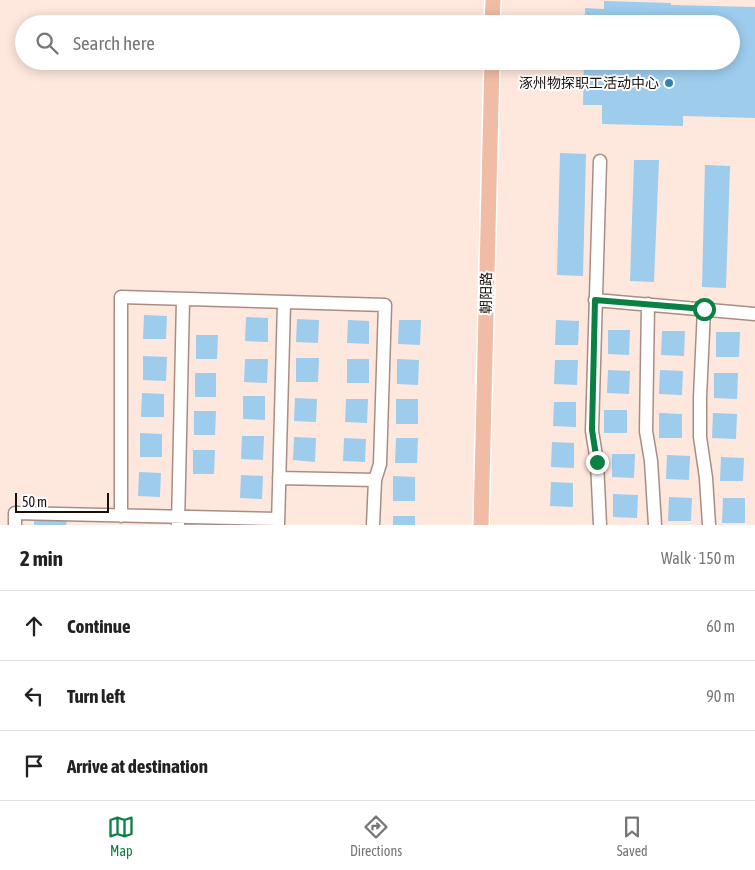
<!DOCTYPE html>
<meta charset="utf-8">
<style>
body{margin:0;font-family:"Asap Condensed","Noto Sans SC",sans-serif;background:#f2f2f2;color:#222}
.scale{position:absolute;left:15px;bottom:12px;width:94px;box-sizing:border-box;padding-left:5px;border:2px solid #19100c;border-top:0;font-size:14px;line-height:18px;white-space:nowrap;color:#19100c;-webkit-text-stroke:4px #fff;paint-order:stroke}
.stop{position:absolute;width:15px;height:15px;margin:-11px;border:4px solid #0b8043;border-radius:50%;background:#fff}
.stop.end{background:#0b8043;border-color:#fff;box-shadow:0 1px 5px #0008}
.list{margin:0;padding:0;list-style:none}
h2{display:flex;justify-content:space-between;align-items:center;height:65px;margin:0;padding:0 20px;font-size:21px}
h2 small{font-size:16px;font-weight:400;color:#767676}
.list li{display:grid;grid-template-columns:32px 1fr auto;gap:15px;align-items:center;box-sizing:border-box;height:70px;padding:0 20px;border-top:1px solid #e0e0e0}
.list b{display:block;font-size:19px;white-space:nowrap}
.list em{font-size:16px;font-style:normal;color:#767676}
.icon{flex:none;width:28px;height:28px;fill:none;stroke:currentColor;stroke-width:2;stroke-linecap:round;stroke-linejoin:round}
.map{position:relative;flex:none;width:755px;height:525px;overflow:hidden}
.search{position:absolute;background:#fff;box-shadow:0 2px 12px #0003;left:15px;right:15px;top:15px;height:55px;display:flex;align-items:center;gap:12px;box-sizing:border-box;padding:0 18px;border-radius:28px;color:#767676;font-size:19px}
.sheet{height:275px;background:#fff}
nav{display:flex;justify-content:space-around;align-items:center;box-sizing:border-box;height:70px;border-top:1px solid #e0e0e0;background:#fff;font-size:14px;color:#767676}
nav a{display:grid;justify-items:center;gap:2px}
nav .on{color:#0b8043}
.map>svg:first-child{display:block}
</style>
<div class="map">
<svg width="755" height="525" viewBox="0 0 755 525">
<rect width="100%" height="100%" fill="#fee7dd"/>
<path fill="#9dcced" d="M604 1 671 3V5L755 7V118L683 116V126L602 124V105H583L584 61H731V24H585V8L604 9Z
M560 153 586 154 583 276 557 275Z
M634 160H659L654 282 630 281Z
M705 165 730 166 726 288 702 287Z
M144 315 167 316 166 339H143Z
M246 317 268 318V342L245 341Z
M297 319 319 320 318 343 296 342Z
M348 320 369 321V344L347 343Z
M399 320H421L420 345 398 344Z
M556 320 579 321 578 345H555Z
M608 330H630L629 355 608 354Z
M662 331H685L684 356 661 355Z
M716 332H740L739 357H716Z
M196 335H218L217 359H196Z
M143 356 167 357 166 381 143 380Z
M296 358H319L318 382H296Z
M245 359H268L267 383 244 382Z
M347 359H369V383H347Z
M397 359 419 360 418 385 397 384Z
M555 360H578L577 385 554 384Z
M608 370 630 371 629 394 607 393Z
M660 370 683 371 682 395 659 394Z
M195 373H216V397H195Z
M714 373H738L737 399 714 398Z
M142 393 164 394V417H141Z
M243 396H265V420L243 419Z
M295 398 317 399 316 422 294 421Z
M346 399H368L367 423 345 422Z
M396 399H418V424H396Z
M554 402H576V427L553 426Z
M604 410H627V433H604Z
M194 411H216L215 435H194Z
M659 413 682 414V438H659Z
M713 413 737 414 736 439 712 438Z
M140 433 162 434V457H140Z
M242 436H264L263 460 241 459Z
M294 437 316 438 315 462 293 460Z
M344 438 366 439 365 462 343 461Z
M396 438H418L417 463H395Z
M552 442 574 443V468L551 467Z
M193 450H215L214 474H193Z
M612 454H635L634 478 612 477Z
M667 455 690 456 689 480 666 479Z
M721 457 744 458 743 481H720Z
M139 472 161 473 160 497 138 496Z
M241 475 263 476 262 499 240 498Z
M393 476 415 477V501H393Z
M551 482 573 483V507L550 506Z
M613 494 638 495 637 518 613 517Z
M669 497 692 498 691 521H668Z
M723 498H745V523H722Z
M393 516H415V525H393Z
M34 519 67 520 66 525H34Z"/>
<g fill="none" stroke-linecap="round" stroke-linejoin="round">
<defs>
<path id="minor" d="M600 161 592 431 597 462 600 525
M595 300 755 314
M648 304 646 431 651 461 655 525
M704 309 700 397V437L706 478 709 525
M279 478 375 480
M121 516V297L385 305 380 464 375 480 373 525
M15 525V513L278 519
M178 525 183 300
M278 525 284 303"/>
<path id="major" d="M492 24 493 0
M481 525 492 61"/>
</defs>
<use href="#minor" stroke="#a88e82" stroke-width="15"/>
<use href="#major" stroke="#fff" stroke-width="18"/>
<use href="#minor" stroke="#fff" stroke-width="12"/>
<use href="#major" stroke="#f0bca5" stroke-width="15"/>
</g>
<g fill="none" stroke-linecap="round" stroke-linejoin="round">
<path stroke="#0b8043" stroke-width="6" d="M597 462 592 430 595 300 704 309"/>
</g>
<circle fill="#3083b3" stroke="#fff" stroke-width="2" cx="669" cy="83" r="5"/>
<g text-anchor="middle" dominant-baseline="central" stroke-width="4" stroke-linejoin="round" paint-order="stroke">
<g font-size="14" fill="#19100c" stroke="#fff" text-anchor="end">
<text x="659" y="83">涿州物探职工活动中心</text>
</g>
<g font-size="14" fill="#19100c" stroke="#fff">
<text transform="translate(486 293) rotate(-89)">朝阳路</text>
</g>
</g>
</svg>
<div class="scale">50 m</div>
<div class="stop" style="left:704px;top:309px"></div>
<div class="stop end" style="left:597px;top:462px"></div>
<div class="search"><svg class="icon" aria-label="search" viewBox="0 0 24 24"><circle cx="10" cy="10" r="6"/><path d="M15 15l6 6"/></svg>Search here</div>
</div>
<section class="sheet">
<h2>2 min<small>Walk · 150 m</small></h2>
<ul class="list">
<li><svg class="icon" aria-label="ahead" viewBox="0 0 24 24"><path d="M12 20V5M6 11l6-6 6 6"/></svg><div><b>Continue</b></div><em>60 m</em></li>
<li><svg class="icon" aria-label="left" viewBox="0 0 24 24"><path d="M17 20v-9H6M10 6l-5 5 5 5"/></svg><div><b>Turn left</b></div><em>90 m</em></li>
<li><svg class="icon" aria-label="arrive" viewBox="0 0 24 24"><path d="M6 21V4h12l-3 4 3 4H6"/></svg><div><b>Arrive at destination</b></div></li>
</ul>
</section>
<nav>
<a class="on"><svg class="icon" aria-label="map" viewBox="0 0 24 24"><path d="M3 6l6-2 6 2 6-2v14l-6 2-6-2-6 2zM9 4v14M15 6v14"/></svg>Map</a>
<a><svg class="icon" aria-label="directions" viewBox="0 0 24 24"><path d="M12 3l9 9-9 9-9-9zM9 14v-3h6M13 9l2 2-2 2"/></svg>Directions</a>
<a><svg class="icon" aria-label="saved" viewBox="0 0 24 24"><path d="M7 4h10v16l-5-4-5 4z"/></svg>Saved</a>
</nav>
